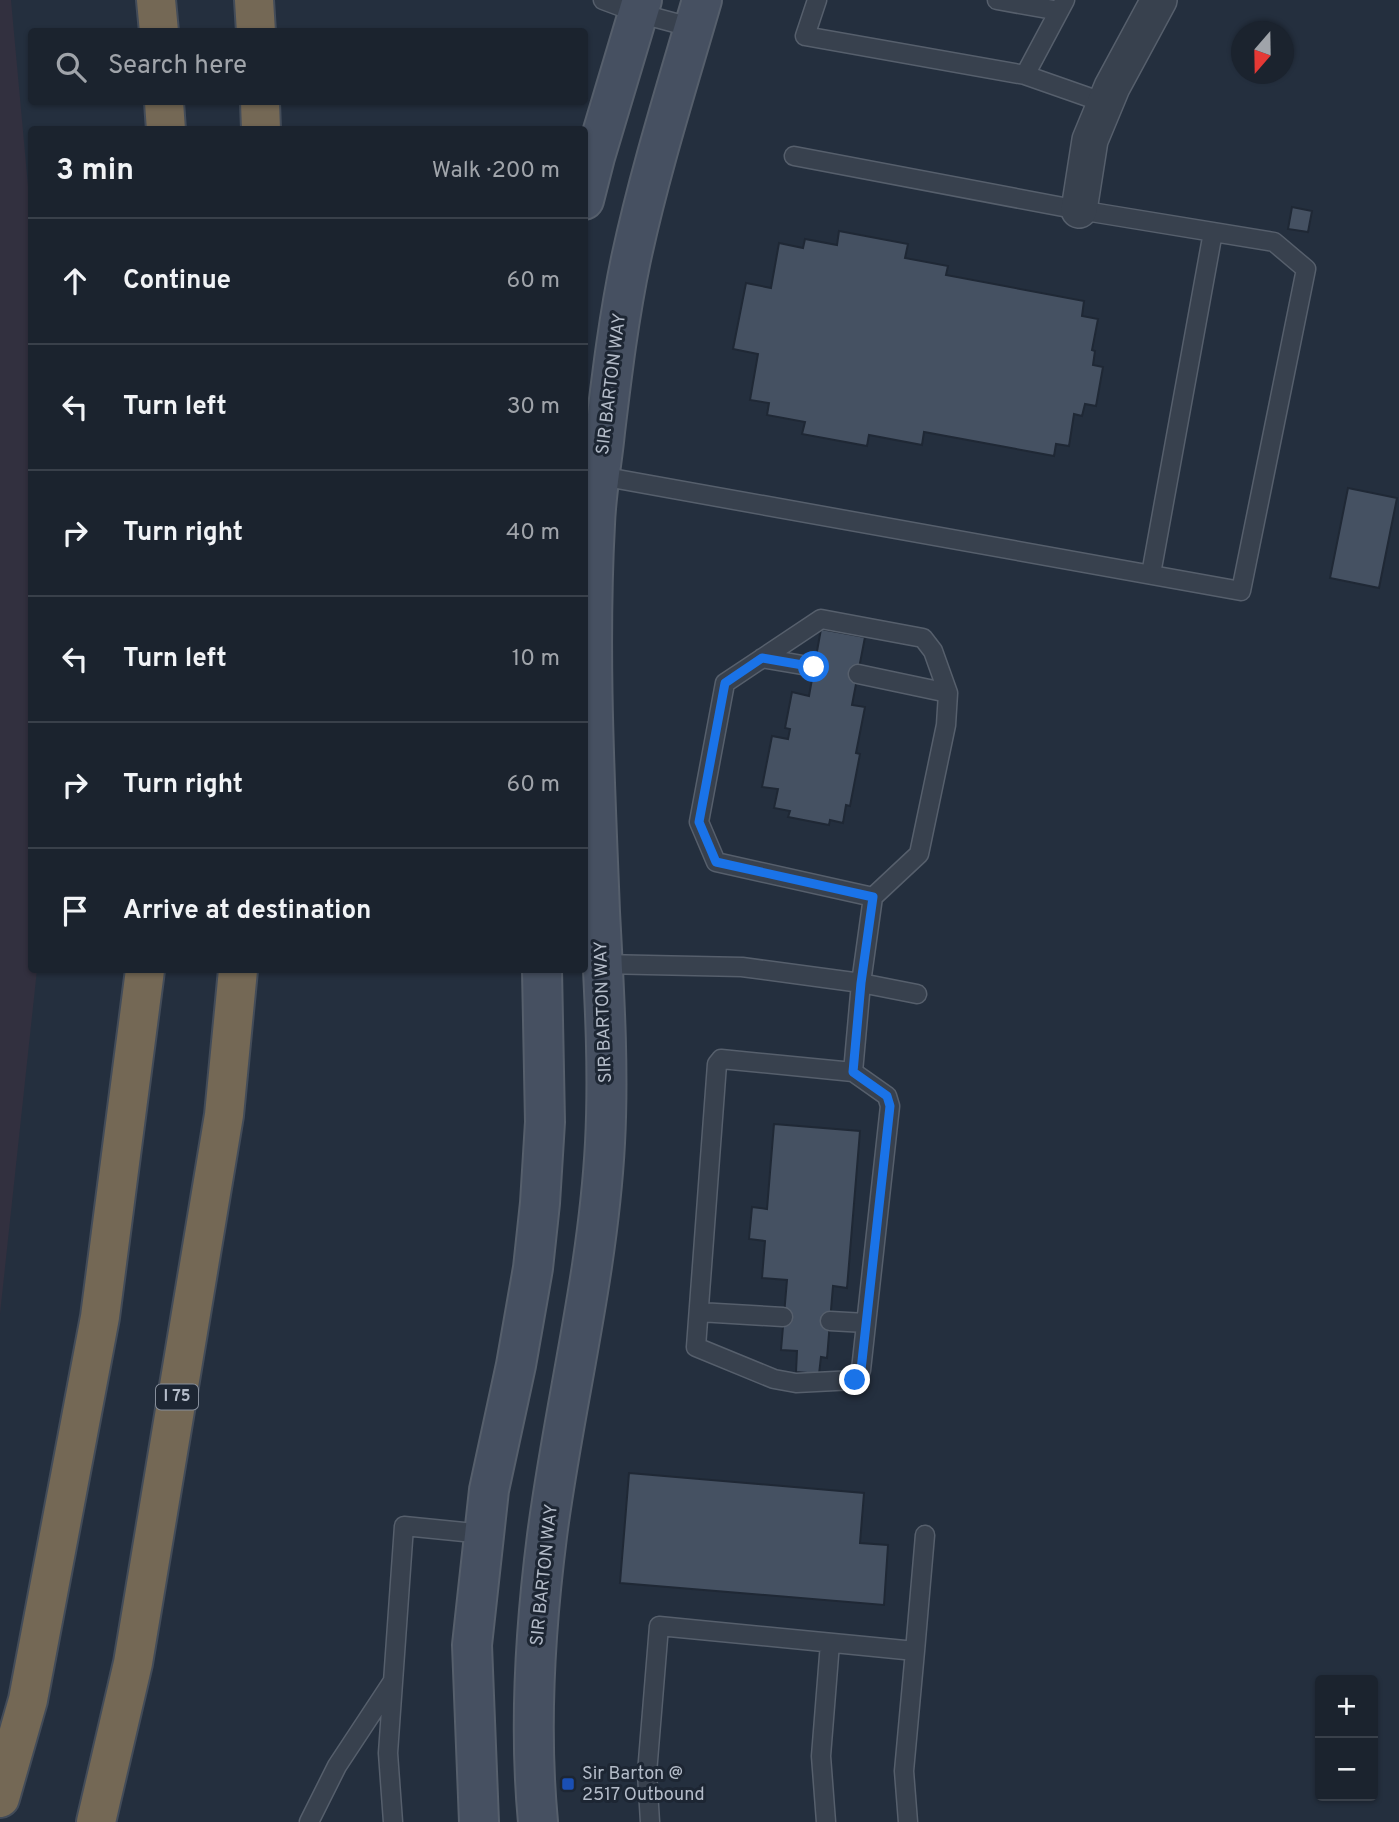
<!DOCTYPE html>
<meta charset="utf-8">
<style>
body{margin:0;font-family:Overpass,sans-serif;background:#282f3a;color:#f1f3f6}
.controls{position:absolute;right:21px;bottom:21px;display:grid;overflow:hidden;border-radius:7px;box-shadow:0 2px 5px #0004}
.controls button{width:63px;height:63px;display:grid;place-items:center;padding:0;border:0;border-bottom:2px solid #39404a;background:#1b232e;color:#f1f3f6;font:35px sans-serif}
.compass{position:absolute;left:1231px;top:21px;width:63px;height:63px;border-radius:50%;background:#1b232e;box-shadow:0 2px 5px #0004;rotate:200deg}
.stop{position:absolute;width:21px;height:21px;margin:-16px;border:5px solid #1a73e8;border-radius:50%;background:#fff}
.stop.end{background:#1a73e8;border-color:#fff;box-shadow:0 2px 7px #0008}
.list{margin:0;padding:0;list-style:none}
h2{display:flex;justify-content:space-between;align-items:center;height:91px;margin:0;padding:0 28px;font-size:30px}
h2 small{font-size:23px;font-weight:400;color:#a0a4aa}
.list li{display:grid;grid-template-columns:46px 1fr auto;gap:21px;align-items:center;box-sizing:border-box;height:126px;padding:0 28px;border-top:2px solid #39404a}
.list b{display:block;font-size:26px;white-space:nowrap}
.list em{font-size:23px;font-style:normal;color:#a0a4aa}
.icon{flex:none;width:38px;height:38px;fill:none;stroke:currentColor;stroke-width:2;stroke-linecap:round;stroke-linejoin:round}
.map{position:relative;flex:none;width:1399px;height:1822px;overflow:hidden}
.search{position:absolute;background:#1b232e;box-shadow:0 2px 5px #0004;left:28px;top:28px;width:560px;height:77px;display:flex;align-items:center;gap:18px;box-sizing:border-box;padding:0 24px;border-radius:7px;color:#a0a4aa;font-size:26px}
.panel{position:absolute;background:#1b232e;box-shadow:0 2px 5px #0004;left:28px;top:126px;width:560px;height:847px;border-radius:7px}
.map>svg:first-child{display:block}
</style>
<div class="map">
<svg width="1399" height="1822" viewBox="0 0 1399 1822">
<rect width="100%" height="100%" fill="#242f3e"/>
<path fill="#32303f" d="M0 0H11L32 229V970H37L0 1314Z"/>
<path fill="#455162" stroke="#1f2835" stroke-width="2" d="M1292 207 1312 211 1308 232 1288 229Z
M839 231 908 244 905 258 948 266 946 275 1084 301 1082 316 1098 319 1092 350 1095 351 1093 365 1103 367 1096 406 1085 404 1082 416 1074 414 1069 446 1056 444 1054 456 924 432 922 445 869 435 867 446 802 434 805 422 767 415 769 403 750 400 758 354 733 349 746 283 771 288 779 243 803 248 805 239 837 245Z
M1348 488 1397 498 1379 588 1330 578Z
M821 629 865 637 852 705 865 707 856 753 860 754 850 806 846 805 843 823 830 820 829 825 788 817 790 811 774 808 778 789 762 787 772 736 788 739 790 729 785 728 792 692 809 696Z
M774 1124 860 1131 847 1288 833 1286 827 1358 821 1357 819 1374 796 1372 797 1351 781 1350 787 1280 762 1278 765 1241 749 1239 752 1207 767 1209Z
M629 1473 864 1493 860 1543 888 1545 884 1605 620 1583Z"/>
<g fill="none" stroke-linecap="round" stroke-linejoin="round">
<defs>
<path id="service" d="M603 0 638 13 694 28
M817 0 805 36 1025 75
M997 0 1059 11
M1065 0 1025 75 1105 103
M595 475 1241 591 1306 269 1274 242 1079 210 794 156
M1151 574 1213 232
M762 658 814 667
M858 674 948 693
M601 964 742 967 861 983 917 994
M853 1072 887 1096 890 1106 861 1370 855 1380 796 1383 774 1379 696 1347 717 1064 721 1059 853 1072 861 983 873 897 716 862 699 822 725 683 821 619 923 638 933 651 948 693 946 725 919 854 873 897
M699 1312 783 1317
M830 1321 866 1323
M915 1651 925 1535
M309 1822 337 1766 393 1681
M393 1822 388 1753 404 1526 484 1534
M650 1822 647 1773 659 1626 915 1651 904 1771 908 1822
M826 1822 821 1756 830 1643"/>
<path id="minor" d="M1079 210 1090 140 1112 87 1159 0"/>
<path id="secondary" d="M584 200 595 157 642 0
M479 1822 472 1645 489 1490 516 1365 533 1268 540 1203 545 1122 542 970
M538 1822C529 1727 535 1630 547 1536 564 1405 598 1276 605 1143 609 1066 604 989 600 912 595 783 588 653 595 524 596 493 602 463 605 432 612 374 619 316 631 259 650 171 677 86 702 0"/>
<path id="motorway" d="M156 0 159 32
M254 0 256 32
M164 102 166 130
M260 102 261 130
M0 1798 28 1700 100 1317 145 970
M96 1822 133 1663 224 1115 238 970"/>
</defs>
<use href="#service" stroke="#565f6c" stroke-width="21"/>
<use href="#minor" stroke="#565f6c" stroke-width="38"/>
<use href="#secondary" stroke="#565f6c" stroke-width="42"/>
<use href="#motorway" stroke="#434c59" stroke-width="42"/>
<use href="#service" stroke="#38414e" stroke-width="18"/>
<use href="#minor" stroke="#38414e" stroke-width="35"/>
<use href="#secondary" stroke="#465061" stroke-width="38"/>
<use href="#motorway" stroke="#746855" stroke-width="38"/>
</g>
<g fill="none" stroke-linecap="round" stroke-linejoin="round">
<path stroke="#1a73e8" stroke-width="9" d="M814 667 762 658 725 683 699 822 716 862 873 897 861 983 853 1072 887 1096 890 1106 861 1370 855 1380"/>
</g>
<rect fill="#1a4fb4" stroke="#1d2633" stroke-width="2.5" x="561" y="1777" width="14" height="14" rx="3.5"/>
<g text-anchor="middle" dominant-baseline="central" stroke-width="6" stroke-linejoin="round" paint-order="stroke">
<rect fill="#1d2633" stroke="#878f9c" stroke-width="2" x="156" y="1384.5" width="42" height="25" rx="5"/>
<g font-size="16" font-weight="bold" fill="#b4bcc9">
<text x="177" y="1397">I 75</text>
</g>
<g font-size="18" fill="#b4bcc9" stroke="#1d2633">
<text transform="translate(612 384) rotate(-83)">SIR BARTON WAY</text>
<text transform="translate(604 1012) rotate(-92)">SIR BARTON WAY</text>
<text transform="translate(545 1575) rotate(-84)">SIR BARTON WAY</text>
</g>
<g font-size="18" fill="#b4bcc9" stroke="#1d2633" text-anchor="start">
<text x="582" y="1774">Sir Barton @<tspan x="582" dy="21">2517 Outbound</tspan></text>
</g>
</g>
</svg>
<div class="controls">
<button>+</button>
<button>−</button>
</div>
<svg class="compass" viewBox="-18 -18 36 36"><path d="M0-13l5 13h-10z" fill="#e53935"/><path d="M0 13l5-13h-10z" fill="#a0a4aa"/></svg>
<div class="stop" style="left:814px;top:667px"></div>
<div class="stop end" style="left:855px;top:1380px"></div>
<div class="search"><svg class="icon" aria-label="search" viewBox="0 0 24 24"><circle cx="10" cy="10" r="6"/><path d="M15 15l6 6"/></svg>Search here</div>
<section class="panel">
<h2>3 min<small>Walk · 200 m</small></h2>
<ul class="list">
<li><svg class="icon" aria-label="ahead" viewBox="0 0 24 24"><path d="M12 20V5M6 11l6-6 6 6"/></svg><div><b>Continue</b></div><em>60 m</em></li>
<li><svg class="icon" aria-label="left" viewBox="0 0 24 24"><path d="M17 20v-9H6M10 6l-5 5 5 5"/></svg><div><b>Turn left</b></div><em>30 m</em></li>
<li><svg class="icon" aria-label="right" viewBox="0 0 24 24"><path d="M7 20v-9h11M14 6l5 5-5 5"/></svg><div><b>Turn right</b></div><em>40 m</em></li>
<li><svg class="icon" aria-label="left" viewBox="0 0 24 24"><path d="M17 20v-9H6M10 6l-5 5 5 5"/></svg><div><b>Turn left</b></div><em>10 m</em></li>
<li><svg class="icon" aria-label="right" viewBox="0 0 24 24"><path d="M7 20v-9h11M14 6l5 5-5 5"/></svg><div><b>Turn right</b></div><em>60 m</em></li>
<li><svg class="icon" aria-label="arrive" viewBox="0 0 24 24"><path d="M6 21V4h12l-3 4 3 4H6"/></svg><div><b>Arrive at destination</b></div></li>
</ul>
</section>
</div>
